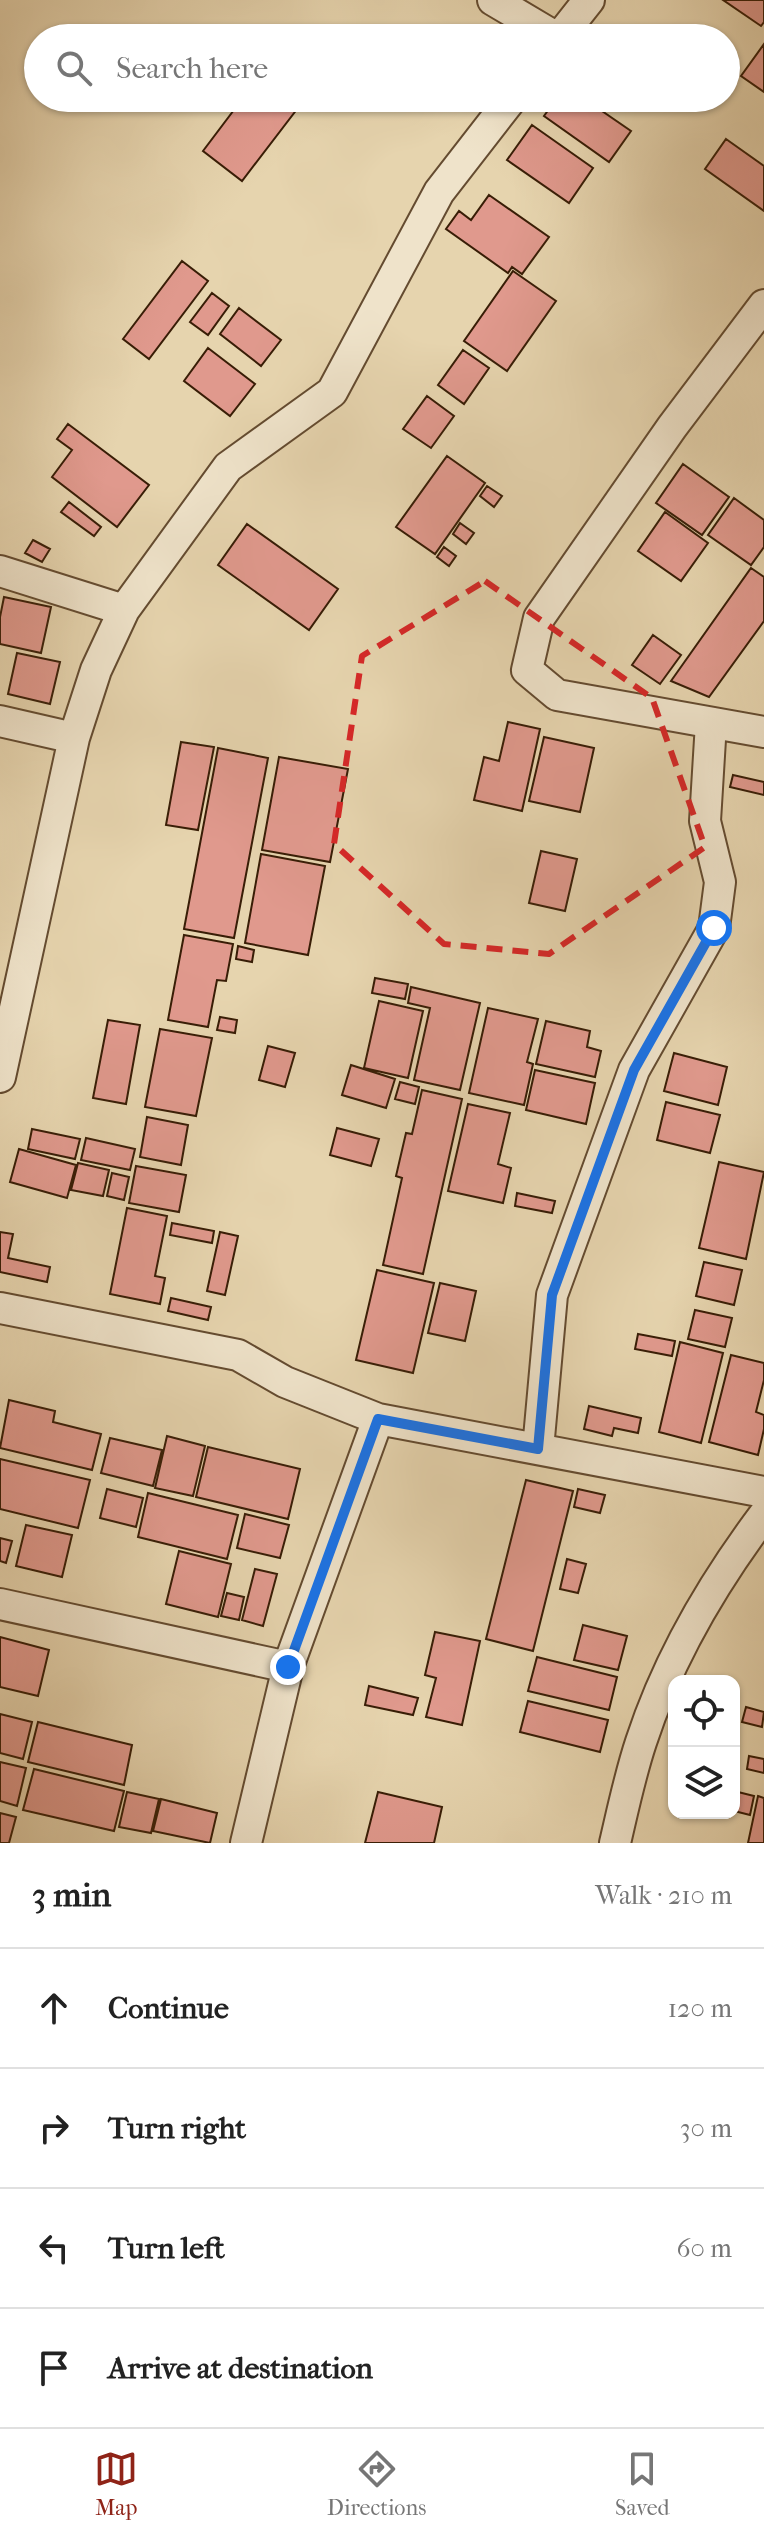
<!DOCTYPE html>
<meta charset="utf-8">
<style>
body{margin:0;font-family:"IM FELL French Canon",serif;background:#f2f2f2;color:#222}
.controls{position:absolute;right:24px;bottom:24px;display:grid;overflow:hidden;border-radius:16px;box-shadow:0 2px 6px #0004}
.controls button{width:72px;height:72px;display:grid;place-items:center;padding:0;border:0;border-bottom:2px solid #e0e0e0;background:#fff;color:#222;font:40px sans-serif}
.stop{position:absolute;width:24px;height:24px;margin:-18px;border:6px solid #1a73e8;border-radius:50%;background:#fff}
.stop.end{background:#1a73e8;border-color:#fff;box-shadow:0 2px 8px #0008}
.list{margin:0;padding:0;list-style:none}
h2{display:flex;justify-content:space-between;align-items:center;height:104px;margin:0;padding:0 32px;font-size:34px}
h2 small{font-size:26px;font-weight:400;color:#767676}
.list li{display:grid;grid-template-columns:52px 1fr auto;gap:24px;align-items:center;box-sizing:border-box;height:120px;padding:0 32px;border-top:2px solid #e0e0e0}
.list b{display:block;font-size:30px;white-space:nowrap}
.list em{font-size:26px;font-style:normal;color:#767676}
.icon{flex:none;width:44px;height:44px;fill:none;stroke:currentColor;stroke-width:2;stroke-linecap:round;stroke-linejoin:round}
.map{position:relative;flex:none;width:764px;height:1843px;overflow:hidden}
.search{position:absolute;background:#fff;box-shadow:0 2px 6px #0004;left:24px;right:24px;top:24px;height:88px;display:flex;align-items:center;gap:20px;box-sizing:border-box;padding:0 28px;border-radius:44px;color:#767676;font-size:30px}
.sheet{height:584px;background:#fff}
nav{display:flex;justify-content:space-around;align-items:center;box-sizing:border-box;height:112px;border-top:2px solid #e0e0e0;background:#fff;font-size:22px;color:#767676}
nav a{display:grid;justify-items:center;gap:4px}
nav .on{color:#8f2418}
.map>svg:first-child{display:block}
</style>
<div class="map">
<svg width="764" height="1843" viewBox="0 0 764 1843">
<rect width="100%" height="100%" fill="#e6d4ae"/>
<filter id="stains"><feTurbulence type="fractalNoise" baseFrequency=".0025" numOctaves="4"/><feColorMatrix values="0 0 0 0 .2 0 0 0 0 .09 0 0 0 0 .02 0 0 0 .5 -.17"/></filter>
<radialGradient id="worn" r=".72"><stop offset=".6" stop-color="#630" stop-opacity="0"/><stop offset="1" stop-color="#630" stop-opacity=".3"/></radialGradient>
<path fill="#e0998d" stroke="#381d06" stroke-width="2" d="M723 0H764V22L761 26Z
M764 44V92L741 76Z
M243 98H301L304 100 242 181 203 151Z
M557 98H583L631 131 609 162 544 116Z
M532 125 593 168 569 203 507 160Z
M726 139 764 166V211L705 169Z
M489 195 549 237 522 274 512 267 508 273 446 229 459 211 471 220Z
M182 261 208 281 149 359 123 339Z
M513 271 556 301 507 371 464 341Z
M212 293 229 306 208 335 190 322Z
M239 308 281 340 261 366 220 334Z
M208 348 255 384 230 416 184 381Z
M463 350 489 368 464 404 438 385Z
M427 396 454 416 431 448 403 429Z
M68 424 149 485 117 527 52 477 72 450 57 439Z
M447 456 485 483 435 554 396 527Z
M683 464 729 497 702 535 656 503Z
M487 486 502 496 494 507 480 496Z
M734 498 764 520V547L751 565 708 535Z
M69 502 101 527 94 536 61 512Z
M665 512 708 543 681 581 638 551Z
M460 523 474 533 466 544 453 534Z
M247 524 338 589 309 630 218 565Z
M33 540 50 549 42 562 25 553Z
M444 547 456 556 449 566 437 557Z
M751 568 764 577V621L709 697 671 681Z
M4 597 51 607 41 653 0 644V617Z
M653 635 681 655 660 684 632 665Z
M17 653 60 662 50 704 8 694Z
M508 722 540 729 522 811 474 800 484 757 499 761Z
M544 737 594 748 580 812 529 801Z
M181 742 214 747 198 830 166 825Z
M218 748 268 758 234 938 184 929Z
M279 757 348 769 330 862 262 850Z
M733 775 764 782V795L730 787Z
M541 851 577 859 565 911 529 903Z
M261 854 325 866 308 955 245 943Z
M184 935 233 944 226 981 217 980 208 1027 168 1020Z
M238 946 254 950 252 962 236 959Z
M375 978 408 984 405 999 372 993Z
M411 987 480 1003 460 1090 414 1080 430 1008 408 1003Z
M379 1001 423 1011 408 1078 364 1068Z
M488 1008 538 1019 527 1062 533 1064 524 1105 469 1093Z
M220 1017 237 1020 235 1033 217 1030Z
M108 1020 140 1025 126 1104 93 1098Z
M546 1021 590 1031 587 1047 601 1051 595 1077 536 1064Z
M160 1029 212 1038 196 1116 145 1107Z
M268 1046 295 1053 285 1087 259 1080Z
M674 1053 727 1067 718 1105 664 1091Z
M351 1065 395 1079 386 1108 342 1095Z
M535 1070 595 1083 586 1124 526 1110Z
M400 1082 419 1087 415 1104 395 1099Z
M422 1090 462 1099 423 1274 383 1265 402 1178 396 1176 406 1133 412 1134Z
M666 1102 720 1115 710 1153 657 1140Z
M468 1104 510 1113 498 1164 511 1168 503 1203 448 1191Z
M147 1117 188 1125 181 1165 140 1157Z
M337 1128 379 1139 371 1166 330 1155Z
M32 1129 80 1139 75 1159 28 1149Z
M86 1138 135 1149 130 1170 81 1160Z
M19 1149 76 1165 67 1198 10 1182Z
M719 1162 764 1172 746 1259 699 1248Z
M78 1163 109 1170 103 1196 71 1190Z
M136 1166 186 1175 179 1212 129 1203Z
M112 1173 129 1177 124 1200 107 1196Z
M517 1193 555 1201 552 1213 515 1206Z
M127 1208 167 1216 155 1276 165 1278 160 1304 110 1294Z
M172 1223 214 1231 212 1243 170 1235Z
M0 1232 13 1234 8 1258 50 1267 47 1282 0 1272Z
M220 1232 238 1236 225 1295 207 1291Z
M704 1262 742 1270 734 1305 696 1296Z
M377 1270 434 1283 413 1373 356 1360Z
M440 1283 476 1291 465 1341 428 1333Z
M171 1298 211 1307 208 1320 168 1311Z
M695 1310 732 1318 725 1347 688 1339Z
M638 1334 675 1341 672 1356 635 1349Z
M680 1342 723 1353 701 1443 659 1432Z
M731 1355 764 1363V1380L756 1412 764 1415V1429L758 1455 709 1442Z
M9 1400 55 1411 53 1422 101 1434 92 1470 0 1448Z
M589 1406 641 1418 638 1433 614 1428 612 1436 584 1429Z
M167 1436 205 1446 193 1496 155 1488Z
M110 1438 162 1450 153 1486 101 1473Z
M208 1447 300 1469 288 1519 196 1497Z
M0 1459 90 1480 78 1528 0 1509Z
M526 1480 573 1491 533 1651 486 1639Z
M107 1489 143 1498 136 1527 100 1518Z
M578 1489 605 1495 600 1513 574 1507Z
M148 1493 238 1515 227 1559 138 1537Z
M245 1514 289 1525 280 1558 237 1548Z
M26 1525 72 1535 62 1577 16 1566Z
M0 1538 12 1541 6 1563 0 1561Z
M179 1551 231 1564 218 1617 166 1604Z
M567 1559 586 1564 578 1593 560 1589Z
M255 1569 277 1574 263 1626 242 1620Z
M227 1593 244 1597 239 1620 221 1616Z
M583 1625 627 1636 618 1670 574 1660Z
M435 1632 480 1641 462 1725 426 1717 436 1678 425 1675Z
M0 1637 49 1650 38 1696 0 1687Z
M537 1657 617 1677 609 1710 528 1691Z
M369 1686 418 1698 413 1715 365 1705Z
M528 1701 608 1720 600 1752 520 1732Z
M746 1707 764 1712 762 1727 742 1722Z
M0 1714 32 1722 23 1759 0 1753Z
M38 1722 132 1745 124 1785 28 1762Z
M749 1756 764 1759V1773L747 1769Z
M0 1762 26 1768 17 1806 0 1801Z
M34 1769 124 1791 114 1831 23 1810Z
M734 1791 754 1796 750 1815 734 1811Z
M127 1792 159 1799 151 1833 119 1827Z
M378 1792 442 1807 434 1843H365Z
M758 1796 764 1798V1843H748Z
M161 1799 217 1813 210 1843 153 1831Z
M0 1813 16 1817 9 1843H0Z"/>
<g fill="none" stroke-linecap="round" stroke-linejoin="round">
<defs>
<path id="minor" d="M493 0 557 38
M559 38 589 0
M764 305 672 427 539 618 527 670 557 695 764 732
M0 571 124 610
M0 721 74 738
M0 1077 74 738 96 670 124 610 228 467 332 392 439 192 512 98
M0 1308 238 1355 285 1382 378 1419 764 1492
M538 1449 552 1295 634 1070 714 928 720 882 705 821 711 723
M0 1604 288 1667
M246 1843 288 1667 378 1419
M615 1843C623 1809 630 1775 641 1742 668 1659 713 1583 764 1515"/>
</defs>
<use href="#minor" stroke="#644b30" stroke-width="34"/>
<use href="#minor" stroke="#efe3ca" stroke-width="30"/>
</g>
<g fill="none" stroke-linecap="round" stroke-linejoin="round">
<path stroke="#1a73e8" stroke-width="10" d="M288 1667 378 1419 538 1449 552 1295 634 1070 714 928"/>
</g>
<path fill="none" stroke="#d62828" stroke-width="6" stroke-dasharray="16 10" stroke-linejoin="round" d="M485 581 652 698 705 847 549 954 444 944 334 844 362 656Z"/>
<rect width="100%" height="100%" filter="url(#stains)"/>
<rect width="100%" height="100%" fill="url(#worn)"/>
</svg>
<div class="controls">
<button><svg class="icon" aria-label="locate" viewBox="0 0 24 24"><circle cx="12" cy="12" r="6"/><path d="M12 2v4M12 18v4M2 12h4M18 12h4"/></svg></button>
<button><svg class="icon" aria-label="layers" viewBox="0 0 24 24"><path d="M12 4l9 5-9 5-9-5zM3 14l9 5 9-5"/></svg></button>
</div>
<div class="stop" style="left:714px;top:928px"></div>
<div class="stop end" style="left:288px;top:1667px"></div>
<div class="search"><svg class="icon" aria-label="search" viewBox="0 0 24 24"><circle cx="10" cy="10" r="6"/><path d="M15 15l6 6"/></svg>Search here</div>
</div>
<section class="sheet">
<h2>3 min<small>Walk · 210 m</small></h2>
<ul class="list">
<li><svg class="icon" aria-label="ahead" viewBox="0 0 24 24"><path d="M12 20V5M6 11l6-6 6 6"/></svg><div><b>Continue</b></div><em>120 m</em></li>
<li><svg class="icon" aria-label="right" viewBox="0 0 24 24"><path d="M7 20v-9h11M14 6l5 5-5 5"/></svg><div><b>Turn right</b></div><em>30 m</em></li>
<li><svg class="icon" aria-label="left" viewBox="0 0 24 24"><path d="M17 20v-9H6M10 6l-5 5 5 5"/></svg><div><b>Turn left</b></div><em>60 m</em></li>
<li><svg class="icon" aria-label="arrive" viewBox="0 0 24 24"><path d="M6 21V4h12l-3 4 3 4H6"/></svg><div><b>Arrive at destination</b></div></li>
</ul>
</section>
<nav>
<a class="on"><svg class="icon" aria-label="map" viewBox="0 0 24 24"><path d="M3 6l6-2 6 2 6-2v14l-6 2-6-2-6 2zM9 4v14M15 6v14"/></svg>Map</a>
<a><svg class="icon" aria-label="directions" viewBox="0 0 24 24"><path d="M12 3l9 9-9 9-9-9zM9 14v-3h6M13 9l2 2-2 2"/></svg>Directions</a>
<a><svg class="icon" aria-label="saved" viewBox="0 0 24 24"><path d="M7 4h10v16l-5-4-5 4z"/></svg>Saved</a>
</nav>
